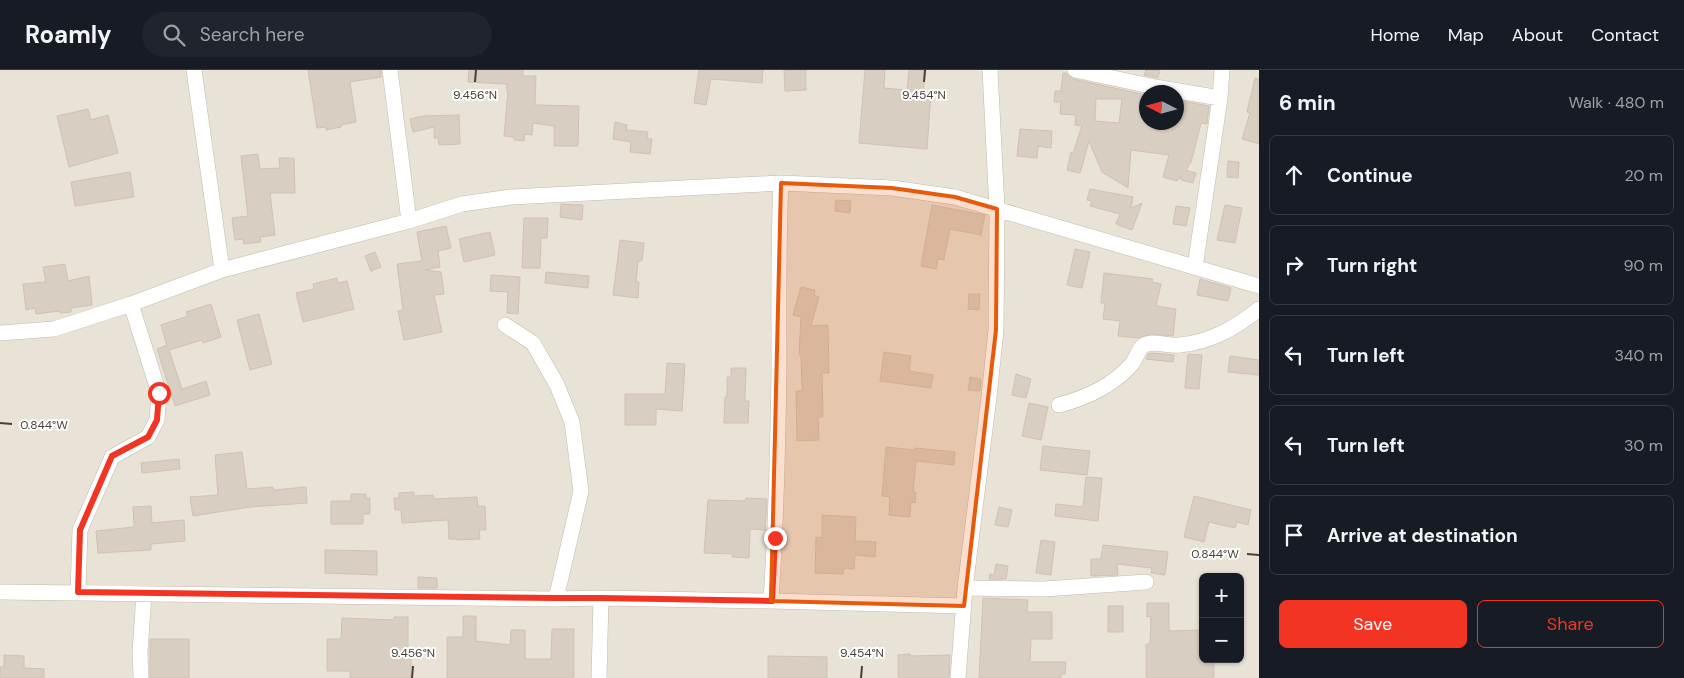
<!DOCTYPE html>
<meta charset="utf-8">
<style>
body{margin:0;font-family:"DM Sans",sans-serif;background:#20242c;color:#f1f3f6}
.controls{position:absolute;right:15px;bottom:15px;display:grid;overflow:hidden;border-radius:8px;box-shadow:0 1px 4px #0004}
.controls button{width:45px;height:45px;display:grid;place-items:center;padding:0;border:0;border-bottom:1px solid #363941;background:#171b24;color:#f1f3f6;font:25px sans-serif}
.compass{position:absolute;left:1139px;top:15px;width:45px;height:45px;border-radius:50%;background:#171b24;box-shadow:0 1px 4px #0004;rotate:276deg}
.stop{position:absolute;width:15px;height:15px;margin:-11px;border:4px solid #f33422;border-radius:50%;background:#fff}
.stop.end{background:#f33422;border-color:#fff;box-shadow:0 1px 5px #0008}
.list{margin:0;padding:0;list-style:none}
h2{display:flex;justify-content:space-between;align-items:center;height:65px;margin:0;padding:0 20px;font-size:21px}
h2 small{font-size:16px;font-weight:400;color:#9ea1a6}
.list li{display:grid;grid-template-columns:32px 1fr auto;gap:15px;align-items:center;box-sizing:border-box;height:80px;margin:0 10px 10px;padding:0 10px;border:1px solid #363941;border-radius:8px}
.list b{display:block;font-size:19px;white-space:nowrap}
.list em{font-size:16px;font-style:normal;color:#9ea1a6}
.actions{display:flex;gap:10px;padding:15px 20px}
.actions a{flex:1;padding:11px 0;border:1px solid #f33422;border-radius:8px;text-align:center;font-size:18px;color:#f33422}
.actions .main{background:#f33422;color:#fff}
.icon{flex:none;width:28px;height:28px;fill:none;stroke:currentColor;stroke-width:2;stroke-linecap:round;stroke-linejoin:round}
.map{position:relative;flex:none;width:1259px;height:608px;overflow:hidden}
header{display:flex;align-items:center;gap:30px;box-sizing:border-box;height:70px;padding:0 25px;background:#171b24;border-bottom:1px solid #363941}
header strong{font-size:24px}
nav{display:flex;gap:28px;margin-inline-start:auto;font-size:18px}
.search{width:350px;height:45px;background:#20242c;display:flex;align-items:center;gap:12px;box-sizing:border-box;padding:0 18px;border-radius:28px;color:#9ea1a6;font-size:19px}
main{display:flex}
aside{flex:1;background:#171b24}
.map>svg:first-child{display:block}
</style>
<header>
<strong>Roamly</strong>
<div class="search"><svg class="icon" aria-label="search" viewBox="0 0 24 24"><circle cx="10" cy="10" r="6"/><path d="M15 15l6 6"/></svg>Search here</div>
<nav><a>Home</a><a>Map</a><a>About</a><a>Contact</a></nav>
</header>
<main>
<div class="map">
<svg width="1259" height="608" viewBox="0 0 1259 608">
<rect width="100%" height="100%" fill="#f4f0e9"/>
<path fill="#e8e2d7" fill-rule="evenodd" d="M0 0H1259V608H0ZM1146 22H1176V52H1146ZM1203 507H1240V589H1203Z"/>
<path fill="#d8cec2" stroke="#d0c2b2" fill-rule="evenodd" d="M308 0H381V7L350 12 356 52 341 55V57L326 60V57L317 58Z
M469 0H523V6H536L535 35 579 36 578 76H554V56L533 53 532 65 525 64 524 71 514 70V67L504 66 508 22H507V14L468 12Z
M699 0H763L762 13 711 9 706 35 694 33Z
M784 0H806V20L785 21Z
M865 0H885L884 18 907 20 909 0H926L923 21 931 22 927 79 859 73Z
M1146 0H1160L1158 8 1144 5Z
M1063 3H1066L1073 9 1146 25V52L1176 55V30L1209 36 1207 54 1201 53 1191 92 1186 100 1196 103 1193 113 1181 110V106L1177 111 1163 107 1169 85 1131 80 1128 118 1102 102 1089 71 1080 103 1067 100 1071 82 1073 83 1082 56 1075 55 1076 45 1060 44 1061 32H1054L1055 21H1061ZM1096 29H1122L1119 53 1095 51Z
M1255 8 1259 9V74L1242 69 1250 43 1247 42Z
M88 39 91 50 108 45 118 83 69 97 57 46Z
M459 45 460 74 439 75 438 68H434V57L413 62 410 49 423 46Z
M615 52 627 55 626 60 648 62 647 68 652 69 650 84 630 82 631 72 613 69Z
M1020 59 1052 61 1051 78 1038 76 1037 88 1017 86Z
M258 84 260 99 280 98 279 88H294L295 123H270L275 165 260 167 261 172 244 174 243 169 235 170 232 148 248 146 241 86Z
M1228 91 1239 92 1238 108 1227 107Z
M130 102 134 127 75 136 71 112Z
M1090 119 1133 127 1131 138 1142 133 1132 160 1116 154 1120 144 1090 136 1092 131 1087 130Z
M836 130 851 131 850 143 835 141Z
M561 134 583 135 582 150 560 147Z
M932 135 985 145 981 165 950 159 944 190 938 189 936 199 921 196Z
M1225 135 1242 138 1235 173 1217 170Z
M1176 136 1190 138 1186 156 1173 154Z
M524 148H548L547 168H541L540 198H522Z
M446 156 451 178 438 181 440 197 425 200 441 202 444 224 434 225 442 262 404 270 398 241 403 240 397 194 422 191 417 162Z
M490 162 495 185 464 192 459 169Z
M620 170 644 173 642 191H638L636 212H639L638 228 613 225Z
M1075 179 1090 182 1082 218 1067 215Z
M375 182 381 197 371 201 365 186Z
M65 194 68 211 89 206 92 235 71 238V242L60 243V241L36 244 35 238 26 240 23 214 46 212 43 197Z
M546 202 589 206 588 218 545 213Z
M1104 203 1153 209 1152 212 1161 214 1156 236 1176 239 1173 266 1151 264 1138 268 1118 266 1120 251 1103 249 1105 233H1101Z
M491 205 520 207 518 244 507 243 508 222 490 221Z
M337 208 338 213 347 211 354 239 303 252 296 223 314 219 313 214Z
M1200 209 1231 218 1228 231 1197 225Z
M801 217 815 220 814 225 819 227 811 256 828 255 829 303H822L823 347H818L819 370 797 371 796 321H802L801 285H799L801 247 793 245Z
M969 224H980L979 240 968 239Z
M211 234 221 267 203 273 202 270 169 280 182 319 206 311 210 325 175 336 157 279 167 275 161 255 188 246 186 242Z
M259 244 272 294 250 300 237 250Z
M884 282 911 286 909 301 933 305 931 318 880 311Z
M1152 283 1174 285 1173 292 1146 289 1148 284Z
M1188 284 1202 285 1199 319 1185 318Z
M1230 286 1259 290V305L1228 302Z
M667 293 685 294 682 341 656 339V355H625V324H665Z
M731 298H746L745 331H749L748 353H724L725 327H727V307H731Z
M1016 304 1031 309 1026 328 1012 325Z
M970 307 981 309 980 321 968 320Z
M1029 333 1048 337 1041 370 1022 366Z
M1043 376 1090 381 1087 405 1040 400Z
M886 377 915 380V378L955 382 954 395 916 391 913 422H916L915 433 911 432 910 447 889 445 890 427 882 426Z
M242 382 247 419 273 417V420L306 417 307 433 250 437 193 446 190 427 218 425 215 385Z
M179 389 180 399 142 403 141 393Z
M1086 407 1102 408 1098 451 1055 446 1056 434 1083 437Z
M414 422V426L433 425 434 429 477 427 478 436H485L486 460H479L480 469 457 470V469H449L448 450 402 453 401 440H395L394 428H399V423Z
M351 424H366V428H370V444H363V454H331V431H351Z
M1194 426 1251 440 1248 455 1237 452 1235 458 1209 452 1204 472 1184 467Z
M746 428 767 429 765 460 750 459 749 488 732 487V484L704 483 708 430 745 431Z
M151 436 152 453 184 450 185 471 151 474V480L98 483 96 461 134 457 133 437Z
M999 437 1012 440 1008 457 995 455Z
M822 445 856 447 855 471 876 472 875 487 855 485 854 499 844 498 843 504 815 503 816 467 822 468Z
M1041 470 1055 472 1051 505 1036 503Z
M1103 475 1168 482 1165 505 1151 503 1152 498 1117 494 1118 505 1091 506V489H1101Z
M325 480 377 481V505L325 503Z
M996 494 1008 496 1006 509H989L990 504 994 505Z
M418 507 437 508V518H418Z
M983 528 1028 530 1027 542H1052V569H1031L1030 592H1066L1065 604H1061V608H979Z
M1147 533H1169V561L1203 560V589H1214V608H1146V574H1150L1151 546 1147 547Z
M1108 536H1123V562H1108Z
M463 546H476V571L510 575 511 560H525V589H551L552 559H574V608H447V567H463Z
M394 547H408V579H411V608H350V601H327V569H341L342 548 394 550Z
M150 569H189V608H150Z
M910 584V586L950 585 949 608H898V585Z
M4 585 24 586V598L44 599V608H0V597H4Z
M768 586 827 587V608H768Z"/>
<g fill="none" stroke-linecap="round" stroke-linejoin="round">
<defs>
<path id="minor" d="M194 0 222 200
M390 0 409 151
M1075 0 1155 17 1220 28
M781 113C778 175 779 237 779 299 778 377 776 454 771 531L964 536
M1195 197 1220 28 1222 0
M505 255 533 273 557 315 572 352 581 421 556 529
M0 263 54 259 131 234 222 200 409 151 462 134 511 127 781 113 892 118 955 127 1259 216
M1059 335C1086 328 1111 317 1131 295 1136 290 1138 279 1143 276 1152 269 1169 277 1180 275 1211 272 1235 258 1259 239
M965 518 1044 519 1146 512
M0 522 556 529 601 528 771 531
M78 522 80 460 112 387 148 367 157 350 159 323 131 234
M141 608 140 582 144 524
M599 608 601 528
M958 608 965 518 989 327 996 260 997 139 990 0"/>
</defs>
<use href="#minor" stroke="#c2baaf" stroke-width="16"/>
<use href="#minor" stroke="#fff" stroke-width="15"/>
</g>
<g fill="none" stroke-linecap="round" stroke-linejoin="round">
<path stroke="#f33422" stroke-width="6" d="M159 323 157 350 148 367 112 386 80 460 78 522 556 528H601L772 531 775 468"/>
</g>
<path fill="#e8590c" fill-opacity="0.2" stroke="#e8590c" stroke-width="4" stroke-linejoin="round" d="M781 113 892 118 955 127 997 139 996 260 964 536 771 531Z"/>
<path fill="none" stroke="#484038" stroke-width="2" d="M475 12 476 0M924 12 925 0M0 353 12 354M1247 484 1259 485M412 608 413 596M861 608 862 596"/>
<g font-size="12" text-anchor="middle" fill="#484038" stroke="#fff" stroke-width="4" stroke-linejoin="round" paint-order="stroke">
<text x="475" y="29">9.456°N</text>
<text x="924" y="29">9.454°N</text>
<text x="44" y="359">0.844°W</text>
<text x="1215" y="488">0.844°W</text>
<text x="413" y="587">9.456°N</text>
<text x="862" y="587">9.454°N</text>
</g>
</svg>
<div class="controls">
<button>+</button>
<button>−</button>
</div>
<svg class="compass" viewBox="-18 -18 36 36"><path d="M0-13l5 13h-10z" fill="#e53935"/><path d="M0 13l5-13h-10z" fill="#9ea1a6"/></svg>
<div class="stop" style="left:159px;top:323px"></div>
<div class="stop end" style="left:775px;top:468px"></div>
</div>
<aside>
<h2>6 min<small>Walk · 480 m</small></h2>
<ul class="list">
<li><svg class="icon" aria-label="ahead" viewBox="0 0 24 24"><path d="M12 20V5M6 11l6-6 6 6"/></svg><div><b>Continue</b></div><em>20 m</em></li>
<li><svg class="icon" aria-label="right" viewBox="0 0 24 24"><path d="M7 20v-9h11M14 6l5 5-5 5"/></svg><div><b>Turn right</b></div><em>90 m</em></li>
<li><svg class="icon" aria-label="left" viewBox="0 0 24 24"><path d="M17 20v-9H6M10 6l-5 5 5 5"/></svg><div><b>Turn left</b></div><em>340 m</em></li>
<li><svg class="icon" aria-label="left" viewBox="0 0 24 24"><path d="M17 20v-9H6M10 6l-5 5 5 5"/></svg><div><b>Turn left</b></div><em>30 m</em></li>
<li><svg class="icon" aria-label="arrive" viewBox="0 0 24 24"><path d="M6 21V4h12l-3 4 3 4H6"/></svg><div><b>Arrive at destination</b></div></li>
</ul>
<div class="actions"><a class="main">Save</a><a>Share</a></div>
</aside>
</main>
